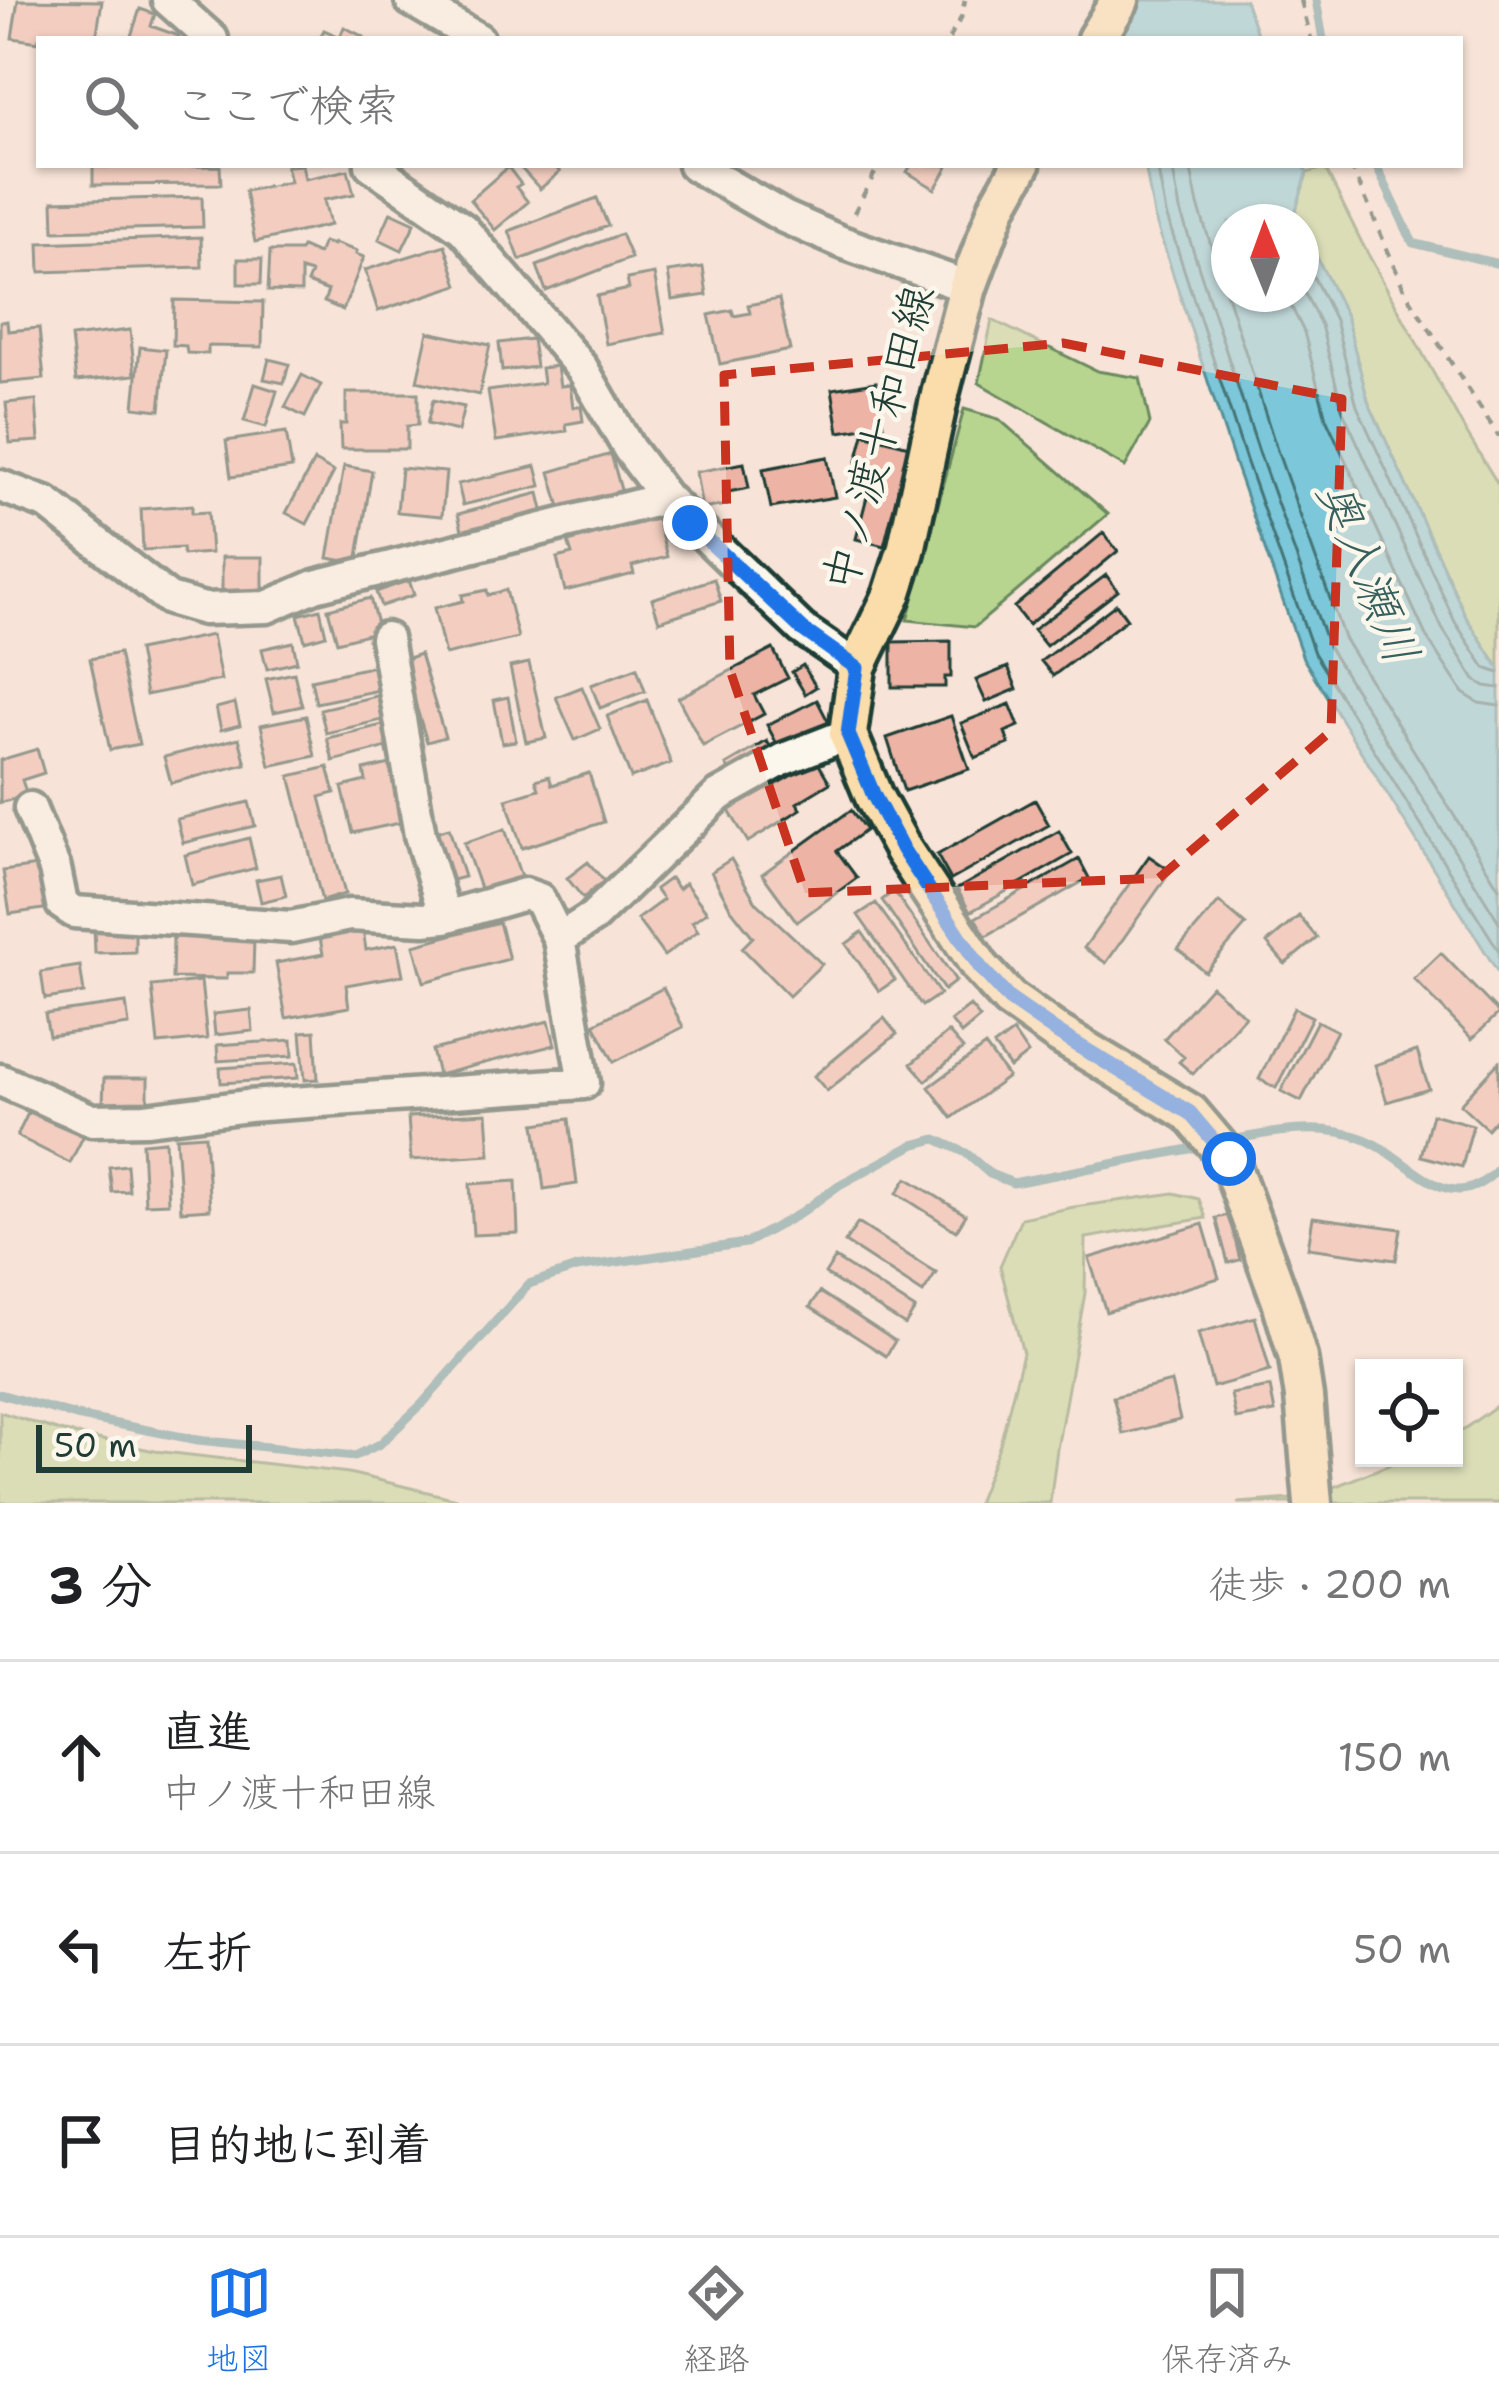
<!DOCTYPE html>
<html lang="ja">
<meta charset="utf-8">
<style>
body{margin:0;font-family:"Shantell Sans","Klee One",sans-serif;background:#f2f2f2;color:#202124}
.controls{position:absolute;right:36px;bottom:36px;display:grid;overflow:hidden;border-radius:0px;box-shadow:0 3px 9px #0004}
.controls button{width:108px;height:108px;display:grid;place-items:center;padding:0;border:0;border-bottom:3px solid #e0e0e0;background:#fff;color:#202124;font:60px sans-serif}
.compass{position:absolute;left:1211px;top:204px;width:108px;height:108px;border-radius:50%;background:#fff;box-shadow:0 3px 9px #0004;rotate:359deg}
.scale{position:absolute;left:36px;bottom:30px;width:216px;box-sizing:border-box;padding-left:12px;border:6px solid #1f3d34;border-top:0;font-size:33px;line-height:42px;white-space:nowrap;color:#1f3d34;-webkit-text-stroke:9px #fbf7ec;paint-order:stroke}
.stop{position:absolute;width:36px;height:36px;margin:-27px;border:9px solid #1a73e8;border-radius:50%;background:#fff}
.stop.end{background:#1a73e8;border-color:#fff;box-shadow:0 3px 12px #0008}
.list{margin:0;padding:0;list-style:none}
h2{display:flex;justify-content:space-between;align-items:center;height:156px;margin:0;padding:0 48px;font-size:51px}
h2 small{font-size:39px;font-weight:400;color:#757577}
.list li{display:grid;grid-template-columns:78px 1fr auto;gap:36px;align-items:center;box-sizing:border-box;height:192px;padding:0 48px;border-top:3px solid #e0e0e0}
.list b{display:block;font-size:45px;white-space:nowrap}
.list p{margin:0;font-size:39px;white-space:nowrap;color:#757577}
.list em{font-size:39px;font-style:normal;color:#757577}
.icon{flex:none;width:66px;height:66px;fill:none;stroke:currentColor;stroke-width:2;stroke-linecap:round;stroke-linejoin:round}
.map{position:relative;flex:none;width:1499px;height:1503px;overflow:hidden}
.search{position:absolute;background:#fff;box-shadow:0 3px 9px #0004;left:36px;right:36px;top:36px;height:132px;display:flex;align-items:center;gap:30px;box-sizing:border-box;padding:0 42px;border-radius:0px;color:#757577;font-size:45px}
.sheet{height:732px;background:#fff}
nav{display:flex;justify-content:space-around;align-items:center;box-sizing:border-box;height:168px;border-top:3px solid #e0e0e0;background:#fff;font-size:33px;color:#757577}
nav a{display:grid;justify-items:center;gap:6px}
nav .on{color:#1a73e8}
.map>svg:first-child{display:block}
</style>
<div class="map">
<svg width="1499" height="1503" viewBox="0 0 1499 1503">
<rect width="100%" height="100%" fill="#f7e3d7"/>
<filter id="ink" filterUnits="userSpaceOnUse"><feTurbulence type="fractalNoise" baseFrequency=".00833" numOctaves="2"/><feDisplacementMap in="SourceGraphic" scale="24" xChannelSelector="R" yChannelSelector="G"/><feConvolveMatrix kernelMatrix="1 2 1 2 8 2 1 2 1" color-interpolation-filters="sRGB"/></filter>
<g filter="url(#ink)">
<path fill="#b7d58e" stroke="#6b8961" stroke-width="3" d="M1325 168 1362 243 1463 427 1499 486V668L1466 617 1368 401 1346 316 1295 213 1307 173Z
M992 320 1097 371 1140 378 1150 423 1125 467 979 383Z
M964 409 999 419 1108 514 975 627 907 620Z
M1174 1193 1199 1199 1206 1218 1086 1238 1085 1293 1057 1449 1050 1503H977L1000 1444 1023 1353 1000 1266 1021 1218 1074 1207Z
M1499 1404V1503H1238L1306 1498 1406 1458H1454V1436Z
M0 1412 60 1431 155 1451 349 1473 473 1503H0Z"/>
<path fill="#7bc7da" stroke="#569098" stroke-width="3" d="M1106 0H1245L1259 39H1116Z
M1145 165H1304L1307 173 1295 213 1299 222H1229V294H1301V225L1346 316 1368 401 1466 617 1499 668V974L1303 658 1235 464 1154 216Z"/>
<g fill="none" stroke-linecap="round" stroke-linejoin="round">
<path stroke="#447476" stroke-width="3" d="M1157 165 1166 214 1246 460 1314 653 1499 951
M1172 165 1180 210 1260 455 1328 646 1499 922
M1190 165 1198 205 1277 450 1344 638 1499 888
M1301 252 1335 320 1357 406 1455 622 1485 668 1499 673
M1301 286 1321 325 1343 411 1442 628 1475 680 1485 686 1499 688
M1285 294 1304 332 1326 418 1427 638 1463 693 1479 703 1499 706"/>
<path stroke="#569098" stroke-width="9" d="M1316 0 1323 39
M1376 165 1413 243 1499 264
M1227 1141C1270 1132 1323 1122 1364 1139 1415 1160 1448 1223 1499 1168
M0 1394 76 1416 198 1440 355 1456 380 1444 422 1404 529 1284 576 1268 746 1243 799 1214 839 1185 913 1145 936 1139 966 1153 990 1174 1013 1183 1205 1146"/>
</g>
<path fill="#edb3a5" stroke="#1f3d34" stroke-width="3" d="M18 0 102 1 96 39H39V42L12 38Z
M140 9 155 14 151 26 179 36 178 39H130Z
M344 27 364 37 363 39H319L324 30 340 37Z
M302 165 305 179 348 170 354 194 324 200 330 225 255 242 245 191 290 182 286 166Z
M518 165H553L560 172 540 189Z
M911 165H949L935 189 907 172Z
M220 166 221 184 93 185V167Z
M508 167 521 184 516 187 528 202 495 230 470 200Z
M202 197 203 227 54 231 53 201Z
M597 198 608 226 520 260 509 231Z
M391 212 415 223 402 250 379 239Z
M621 234 631 258 546 291 537 266Z
M201 237 202 267 40 272 39 243Z
M323 242 333 245 334 243 357 251 356 254 364 257 343 310 324 302 328 291 307 283 311 273 301 270V292L268 291 270 251H300L302 247 318 254Z
M445 245 458 285 378 311 365 270Z
M238 259H262L261 284H238Z
M703 267 707 295 672 300 668 272Z
M654 274 665 333 606 344 597 296 629 289 627 279Z
M779 299 790 350 720 364 709 315 732 310 734 316 750 313 748 305Z
M174 300 263 302 262 347 208 346V354L187 353 186 346 173 345Z
M7 321 8 331 39 328 44 379 0 383V322Z
M130 330 135 375 76 381 71 337Z
M428 332 490 345 479 395 417 381Z
M532 339 536 367 502 371 499 343Z
M140 347 166 350 160 410 134 407Z
M269 359 289 364 284 383 264 379Z
M557 366 560 386 570 385 573 407 581 406 583 421 566 424 567 431 496 441 488 391 543 383 541 368Z
M302 375 321 385 305 417 285 407Z
M876 382 883 425 839 432 832 389Z
M255 384 277 391 266 427 244 421Z
M346 393H418V425L407 426V449H341L340 424H346Z
M36 400 39 441 10 443 6 403Z
M433 400 464 407 458 431 427 424Z
M286 432 292 468 231 477 226 441Z
M864 434 909 446 884 546 856 539 870 485 852 481Z
M611 454 623 497 562 514 550 472Z
M827 457 835 497 771 508 763 469Z
M314 461 334 472 307 524 286 513Z
M744 463 749 488 723 493 726 505 702 509 696 472Z
M344 466 372 471 357 563 328 558Z
M536 466 541 486 463 505 458 484Z
M401 468 446 472 442 516 397 512Z
M539 493 544 514 463 534 458 514Z
M192 505V513L208 512 211 553 183 555 182 548 143 550 141 509Z
M657 518 667 557 632 566 634 574 565 591 557 558 572 554 568 542Z
M1103 533 1118 551 1028 625 1014 607Z
M222 557H263V595H222Z
M1106 575 1118 591 1046 646 1033 630Z
M714 579 721 601 659 621 652 599Z
M409 580 414 595 381 606 376 592Z
M487 590 488 595 506 590 518 638 445 655 434 608 463 601 462 595Z
M370 598 379 631 337 642 328 609Z
M1116 604 1127 619 1053 676 1041 661Z
M320 609 326 635 305 641 298 615Z
M212 635 221 680 146 695 138 650Z
M951 641V677H945V687H892V642Z
M293 642 297 662 267 669 262 649Z
M773 649 788 678 754 695 764 714 703 746 678 698Z
M119 653 139 744 110 750 90 659Z
M420 654 445 737 427 742 402 660Z
M529 663 546 738 526 742 510 667Z
M379 665 384 689 316 703 311 680Z
M803 665 816 687 805 694 792 672Z
M1008 667 1017 689 986 702 976 680Z
M637 668 645 691 600 708 591 685Z
M294 673 302 706 274 712 266 679Z
M582 687 600 729 575 740 556 697Z
M385 694 391 718 326 733 320 709Z
M508 697 516 741 502 743 494 700Z
M647 700 671 763 631 778 607 716Z
M817 700 830 725 780 750 767 725Z
M235 703 240 725 221 730 216 708Z
M1010 704 1019 726 1005 732 1009 744 975 758 961 723Z
M306 716 315 756 270 766 261 725Z
M951 716 969 769 904 791 887 738Z
M391 723 396 745 333 761 327 738Z
M239 738 246 764 171 783 164 757Z
M767 741 775 755 735 778 726 765Z
M37 749 44 773 22 780 27 795 0 803V760Z
M814 756 830 783 797 803 801 809 748 842 728 809Z
M399 762 413 820 353 833 342 787 366 781 364 770Z
M328 767 335 793 320 797 345 894 322 901 290 776Z
M589 773 604 822 522 848 506 799 539 789 536 780 549 776 552 785Z
M1035 800 1049 825 951 880 937 855Z
M249 802 255 826 183 843 177 819Z
M851 810 866 830 837 851 857 878 797 922 762 874Z
M449 828 464 877 445 882 431 833Z
M505 829 522 880 482 894 464 843Z
M1059 831 1072 854 970 912 957 889Z
M249 838 256 868 192 885 185 855Z
M1149 856 1171 871 1106 963 1084 948Z
M731 859 756 902 822 964 789 996 742 948 753 937 731 909 711 872Z
M1079 859 1089 878 986 936 975 918Z
M588 862 604 881 583 898 567 878Z
M44 865 50 908 10 914 3 871Z
M281 875 286 896 261 902 256 880Z
M670 878 678 889 685 883 707 912 692 922 698 931 664 956 637 919 663 900 655 889Z
M894 891 956 981 944 990 882 900Z
M1219 902 1246 925 1205 972 1178 949Z
M876 903 940 994 922 1006 858 915Z
M1299 916 1317 938 1285 964 1267 943Z
M499 922 509 959 424 982 414 945Z
M135 926V952L95 953 94 927Z
M363 930 366 950 397 944 403 975 346 985 349 1007 286 1018 276 963 323 954 320 938Z
M862 932 895 980 879 991 846 944Z
M173 937 254 939 253 973H227V979L172 978Z
M1441 953 1499 1013 1472 1039 1414 979Z
M80 966 84 993 45 999 41 972Z
M201 981 207 1039 158 1044 152 986Z
M1211 986 1245 1016 1193 1074 1179 1062 1184 1057 1164 1039Z
M663 988 683 1027 614 1062 594 1024Z
M126 1003 129 1025 49 1036 45 1014Z
M970 1006 980 1018 961 1034 951 1021Z
M1294 1008 1312 1017 1276 1088 1259 1079Z
M251 1010 253 1031 215 1035 213 1014Z
M884 1018 897 1034 827 1091 814 1076Z
M549 1021 555 1045 438 1075 432 1050Z
M1317 1021 1337 1031 1301 1101 1281 1091Z
M315 1031 318 1079 305 1080 301 1032Z
M948 1032 963 1049 926 1081 911 1064Z
M1013 1032 1028 1054 1010 1068 994 1046Z
M292 1040 293 1056 218 1061 217 1045Z
M985 1046 1008 1077 952 1118 929 1087Z
M1417 1051 1429 1089 1387 1102 1375 1065Z
M1499 1062V1116L1487 1129 1460 1104Z
M297 1063 298 1078 221 1083 220 1068Z
M104 1078H148V1105L103 1104Z
M31 1107 85 1133 70 1163 17 1136Z
M487 1113 490 1155 411 1160 408 1117Z
M1432 1114 1473 1125 1462 1167 1421 1156Z
M569 1119 577 1184 544 1189 535 1124Z
M205 1135 210 1209 181 1211 176 1137Z
M165 1141 168 1203 145 1204 142 1143Z
M127 1165 129 1191 112 1192 109 1167Z
M907 1178 966 1215 956 1231 897 1193Z
M516 1181 518 1233 473 1235 470 1184Z
M1229 1215 1240 1260 1228 1263 1216 1218Z
M1313 1217 1401 1229 1396 1260 1308 1248Z
M858 1223 936 1273 923 1293 845 1242Z
M1203 1224 1219 1278 1106 1312 1089 1258Z
M835 1258 915 1309 905 1325 825 1274Z
M820 1292 895 1341 886 1356 810 1307Z
M1255 1317 1270 1371 1213 1387 1198 1333Z
M1171 1382 1180 1420 1123 1434 1113 1397Z
M1270 1387 1275 1412 1236 1419 1231 1394Z"/>
<g fill="none" stroke-linecap="round" stroke-linejoin="round">
<defs>
<path id="minor" d="M168 0 212 39
M411 0 478 39
M371 165 463 229 582 368 629 449 666 498 802 629 857 667
M694 165 784 217 841 242 968 287
M0 486 48 504 169 599 204 609 267 607 315 586 666 498
M386 638 420 835 445 917 525 894 539 899 559 939
M30 808 55 869 62 904 74 912 291 927 349 915 424 919 445 917
M0 1080 92 1120 146 1119 248 1106 584 1083 559 939 593 917 718 796 784 759 848 734"/>
<path id="major" d="M1096 39 1120 0
M1021 165 998 206 968 287 941 390 906 551 892 595 857 667 848 734 874 797 903 850 980 967 1009 999 1057 1033 1190 1113 1229 1159 1281 1301 1298 1358 1304 1397 1313 1503"/>
</defs>
<use href="#minor" stroke="#1f3d34" stroke-width="39"/>
<use href="#major" stroke="#1f3d34" stroke-width="45"/>
<path stroke="#1f3d34" stroke-width="4.5" stroke-dasharray="9 9" stroke-linecap="butt" d="M1301 0 1311 39
M949 39 961 18 965 0
M1351 165 1405 291 1499 437
M854 213 879 165"/>
<use href="#minor" stroke="#fbf7ec" stroke-width="30"/>
<use href="#major" stroke="#faddab" stroke-width="36"/>
</g>
</g>
<g fill="none" stroke-linecap="round" stroke-linejoin="round" filter="url(#ink)">
<path stroke="#1a73e8" stroke-width="15" d="M690 523 802 629 857 668 848 734 874 796 903 850 980 967 1009 999 1058 1033 1190 1113 1229 1159"/>
</g>
<path d="M0 0H1499V1503H0ZM1063 343 1342 399 1331 731 1159 878 805 893 730 670 724 375Z" fill="#f7e3d7" fill-opacity=".55" fill-rule="evenodd"/>
<path fill="none" stroke="#c8321e" stroke-width="9" stroke-dasharray="24 15" stroke-linejoin="round" d="M1063 343 1342 399 1331 731 1159 878 805 893 730 670 724 375Z"/>
<g text-anchor="middle" dominant-baseline="central" stroke-width="9" stroke-linejoin="round" paint-order="stroke">
<g font-size="45" fill="#1f3d34" stroke="#fbf7ec">
<text transform="translate(878 438) rotate(-75)">中ノ渡十和田線</text>
</g>
<g font-size="48" font-style="italic" fill="#36605e" stroke="#fbf7ec">
<text transform="translate(1369 572) rotate(68)">奥入瀬川</text>
</g>
</g>
</svg>
<div class="controls">
<button><svg class="icon" aria-label="locate" viewBox="0 0 24 24"><circle cx="12" cy="12" r="6"/><path d="M12 2v4M12 18v4M2 12h4M18 12h4"/></svg></button>
</div>
<svg class="compass" viewBox="-18 -18 36 36"><path d="M0-13l5 13h-10z" fill="#e53935"/><path d="M0 13l5-13h-10z" fill="#757577"/></svg>
<div class="scale">50 m</div>
<div class="stop" style="left:1229px;top:1159px"></div>
<div class="stop end" style="left:690px;top:523px"></div>
<div class="search"><svg class="icon" aria-label="search" viewBox="0 0 24 24"><circle cx="10" cy="10" r="6"/><path d="M15 15l6 6"/></svg>ここで検索</div>
</div>
<section class="sheet">
<h2>3 分<small>徒歩 · 200 m</small></h2>
<ul class="list">
<li><svg class="icon" aria-label="ahead" viewBox="0 0 24 24"><path d="M12 20V5M6 11l6-6 6 6"/></svg><div><b>直進</b><p>中ノ渡十和田線</p></div><em>150 m</em></li>
<li><svg class="icon" aria-label="left" viewBox="0 0 24 24"><path d="M17 20v-9H6M10 6l-5 5 5 5"/></svg><div><b>左折</b></div><em>50 m</em></li>
<li><svg class="icon" aria-label="arrive" viewBox="0 0 24 24"><path d="M6 21V4h12l-3 4 3 4H6"/></svg><div><b>目的地に到着</b></div></li>
</ul>
</section>
<nav>
<a class="on"><svg class="icon" aria-label="map" viewBox="0 0 24 24"><path d="M3 6l6-2 6 2 6-2v14l-6 2-6-2-6 2zM9 4v14M15 6v14"/></svg>地図</a>
<a><svg class="icon" aria-label="directions" viewBox="0 0 24 24"><path d="M12 3l9 9-9 9-9-9zM9 14v-3h6M13 9l2 2-2 2"/></svg>経路</a>
<a><svg class="icon" aria-label="saved" viewBox="0 0 24 24"><path d="M7 4h10v16l-5-4-5 4z"/></svg>保存済み</a>
</nav>
